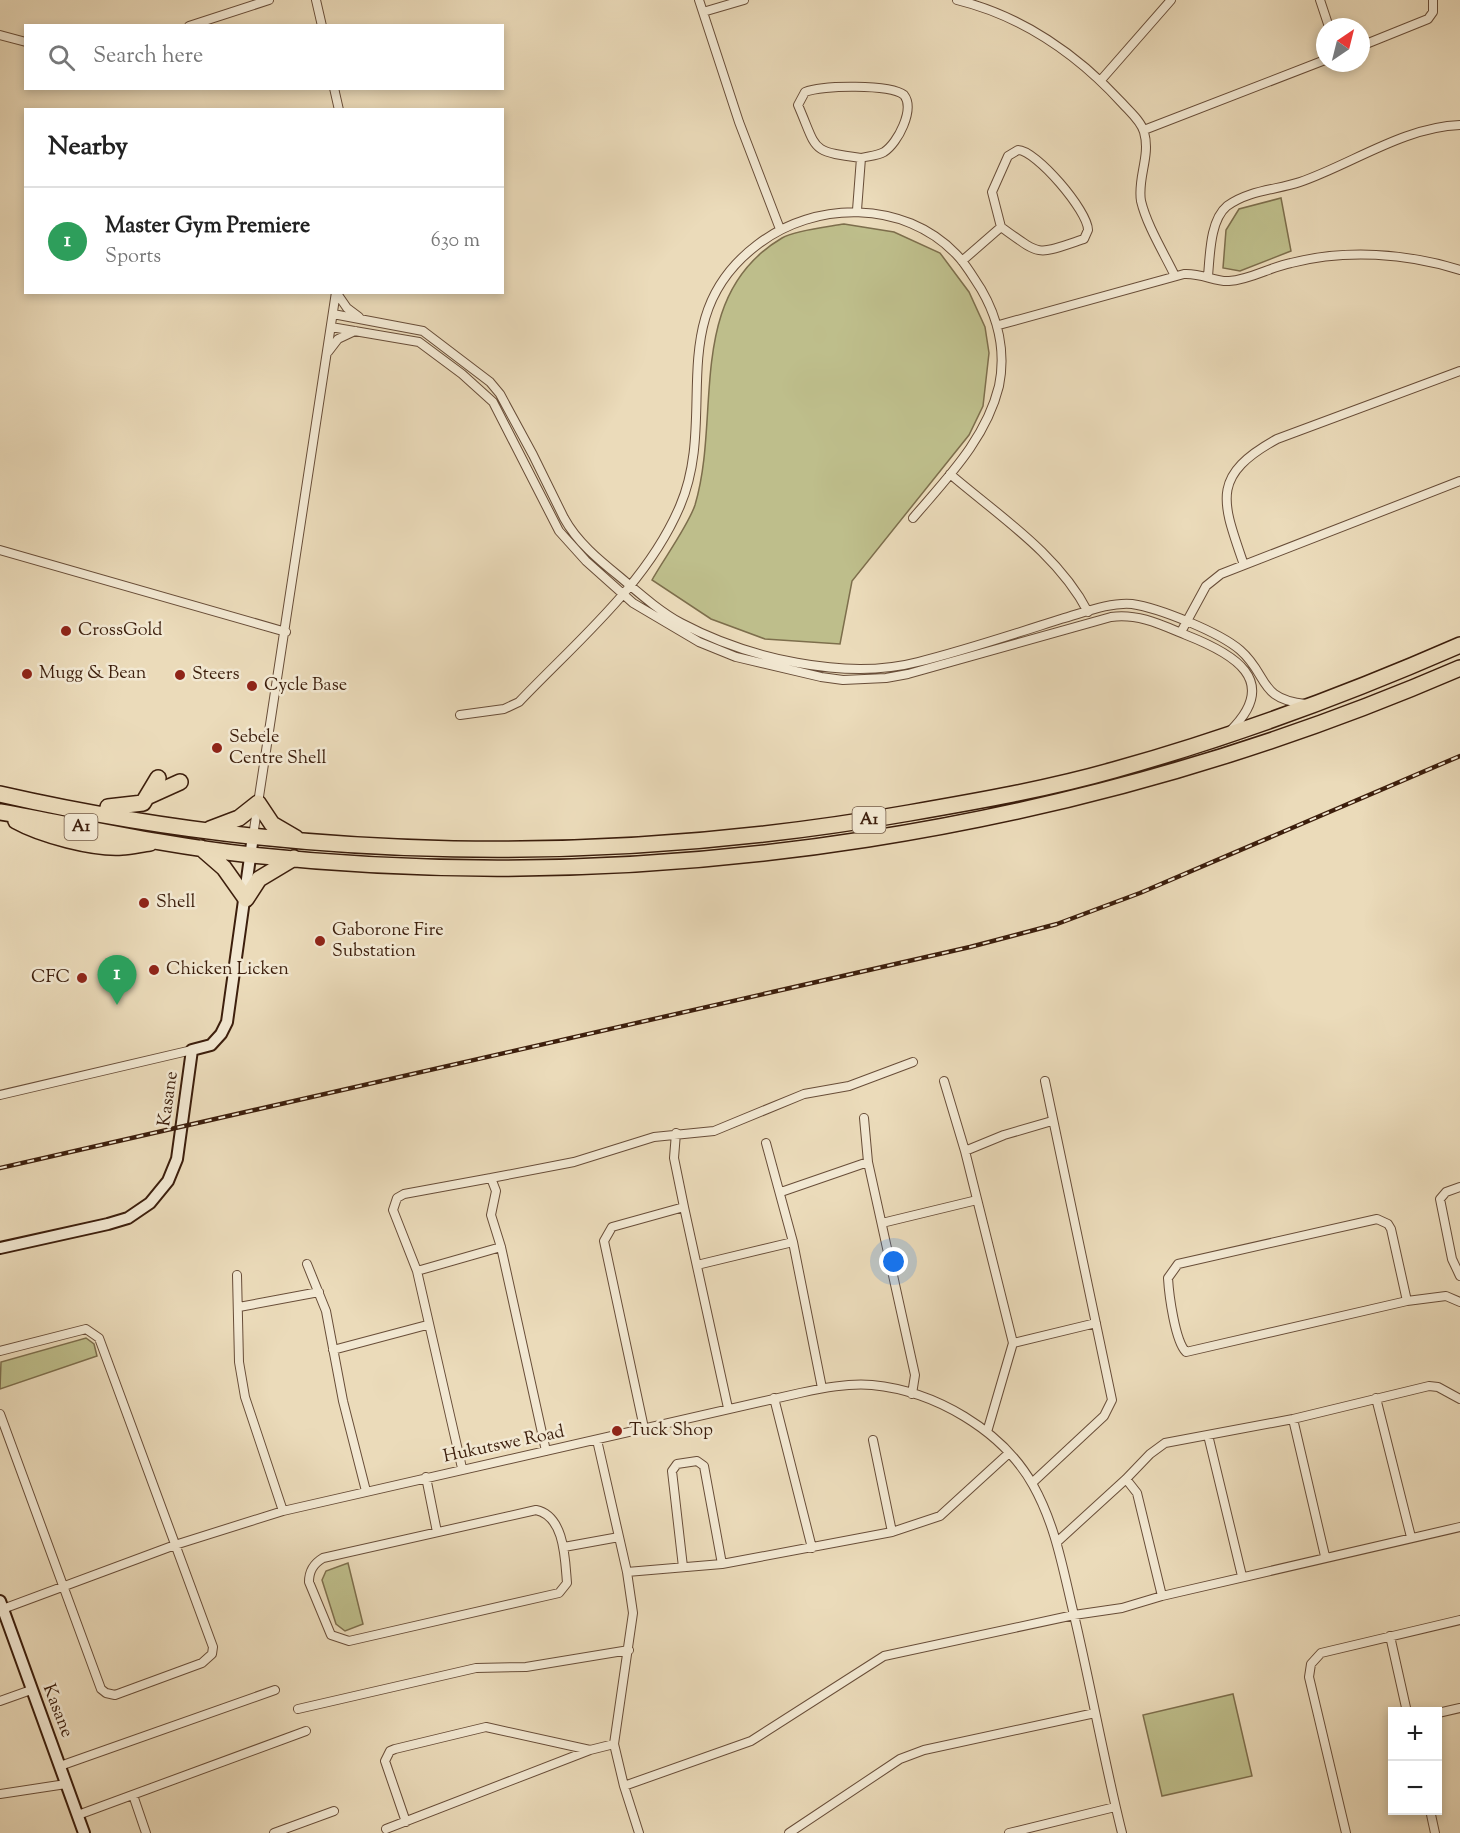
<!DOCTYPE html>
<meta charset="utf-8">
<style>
body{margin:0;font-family:"Sorts Mill Goudy",serif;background:#f6f6f6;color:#222}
.controls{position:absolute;right:18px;bottom:18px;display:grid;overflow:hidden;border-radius:0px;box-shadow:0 3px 9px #0003}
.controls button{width:54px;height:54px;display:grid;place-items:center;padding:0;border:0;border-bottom:2px solid #e0e0e0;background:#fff;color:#222;font:30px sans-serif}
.compass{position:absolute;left:1316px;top:18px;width:54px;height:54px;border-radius:50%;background:#fff;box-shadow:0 3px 9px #0003;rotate:35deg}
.you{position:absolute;left:894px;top:1262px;width:21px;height:21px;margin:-15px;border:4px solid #fff;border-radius:50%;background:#1a73e8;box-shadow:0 0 0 9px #1a73e833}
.badge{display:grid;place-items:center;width:39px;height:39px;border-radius:50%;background:#db2777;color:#fff;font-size:20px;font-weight:700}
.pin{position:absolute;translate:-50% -50px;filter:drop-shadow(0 2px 3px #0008)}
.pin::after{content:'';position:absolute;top:32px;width:21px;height:18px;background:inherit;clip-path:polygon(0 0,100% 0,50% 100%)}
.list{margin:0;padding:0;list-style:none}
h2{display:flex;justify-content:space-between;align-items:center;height:78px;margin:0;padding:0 24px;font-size:26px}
h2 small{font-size:20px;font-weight:400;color:#767676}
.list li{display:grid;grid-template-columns:39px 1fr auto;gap:18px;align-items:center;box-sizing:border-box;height:108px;padding:0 24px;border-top:2px solid #e0e0e0}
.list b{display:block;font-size:22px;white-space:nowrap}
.list p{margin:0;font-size:20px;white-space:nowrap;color:#767676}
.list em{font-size:20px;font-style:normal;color:#767676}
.icon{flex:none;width:33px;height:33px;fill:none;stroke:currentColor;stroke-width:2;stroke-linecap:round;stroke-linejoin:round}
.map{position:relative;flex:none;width:1460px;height:1833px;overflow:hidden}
.search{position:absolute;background:#fff;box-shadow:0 3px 9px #0003;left:24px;top:24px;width:480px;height:66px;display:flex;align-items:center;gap:15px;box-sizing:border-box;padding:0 21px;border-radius:0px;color:#767676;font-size:22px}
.panel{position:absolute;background:#fff;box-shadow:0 3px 9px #0003;left:24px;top:108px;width:480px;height:186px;border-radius:0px}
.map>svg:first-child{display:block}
</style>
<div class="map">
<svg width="1460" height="1833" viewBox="0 0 1460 1833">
<rect width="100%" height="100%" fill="#ebdbba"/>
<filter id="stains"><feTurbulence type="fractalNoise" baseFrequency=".00333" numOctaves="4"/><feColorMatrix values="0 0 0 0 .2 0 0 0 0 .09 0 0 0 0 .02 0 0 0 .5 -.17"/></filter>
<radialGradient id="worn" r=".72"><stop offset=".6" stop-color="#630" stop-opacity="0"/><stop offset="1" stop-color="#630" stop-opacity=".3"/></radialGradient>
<path fill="#bebe8b" stroke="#7d6e4c" stroke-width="1.5" d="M1281 198 1291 251 1240 271 1223 268 1226 230 1239 209Z
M844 224 894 232 940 253 969 292 985 327 989 353 983 406 969 435 852 581 840 644 765 639 711 619 652 580C663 560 688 526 695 505 722 415 684 296 782 238 796 230 827 227 844 224Z
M86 1338 94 1344 97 1356 0 1389 1 1362Z
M348 1563 363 1624 345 1631 336 1624 322 1580 326 1571Z
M1233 1694 1252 1776 1162 1796 1143 1715Z"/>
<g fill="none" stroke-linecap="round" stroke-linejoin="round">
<defs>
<path id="street" d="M316 0 322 26
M699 0 739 122 780 229
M957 0C1022 16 1078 55 1122 103 1130 112 1141 121 1144 132 1151 156 1137 178 1141 201 1147 226 1164 253 1175 276
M1320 0 1329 27
M703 12 744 0
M189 26 269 0
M0 35 26 42
M1361 46 1428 19 1433 12V0
M1101 80 1171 0
M334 88 339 110
M1144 130 1325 60
M857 210 861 158C809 151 818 151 798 105L805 92C822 85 890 84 904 95 915 109 898 143 884 152 877 156 868 156 861 158
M962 261 1001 227 992 192 1008 156 1018 150C1036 150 1088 211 1088 230L1084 239C1035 255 1043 257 1001 227
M1208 276C1210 255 1210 220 1227 206 1249 190 1276 190 1300 182 1352 164 1404 127 1460 125
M336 292 347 308 359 317
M333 314 423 331 490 382 500 394 533 455 564 518C577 542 599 560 620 577 639 593 659 611 681 623 747 658 845 681 918 662 966 650 1014 634 1061 619 1083 613 1109 602 1132 604 1159 608 1219 632 1240 650 1269 675 1257 699 1306 704
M999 325 1184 274C1202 273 1215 282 1229 281 1250 280 1270 267 1291 263 1346 249 1406 253 1460 270
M331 327 419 342 462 374 493 402 559 531 586 561 633 603 699 642 736 657 821 677 843 680 886 678 908 674 1111 617C1138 613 1162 625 1186 635 1232 653 1282 680 1230 731
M328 352 338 339 355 331
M950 474C999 516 1058 554 1088 612
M0 550 286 632
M1244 565C1222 501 1210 476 1277 439L1460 371
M1181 632 1206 586 1221 574 1460 481
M460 715 504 709 519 702C576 642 647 584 680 506 719 415 662 317 757 245 815 200 904 200 956 254 966 264 973 277 981 289 998 318 1006 352 999 386 986 439 947 478 913 518
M253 836 336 292
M944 1081 965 1151 1013 1343 987 1432
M0 1095 192 1050
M864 1118 868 1162 915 1375 912 1394
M676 1133 674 1158 684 1207
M766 1143 793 1242 822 1388
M965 1151 1004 1135 1052 1121
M491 1178 574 1162 654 1137 714 1131 804 1094 849 1086 913 1062
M1460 1187 1446 1192 1440 1199 1452 1259 1460 1276
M781 1192 868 1162
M882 1223 977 1200
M307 1264 326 1311 343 1401 366 1491
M697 1265 793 1242
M417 1271 393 1210 397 1198 404 1194 491 1178 496 1191 491 1215 501 1247
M237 1275 239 1362 245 1397 283 1511
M1407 1301 1391 1229 1388 1224 1377 1219 1178 1264 1168 1278C1169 1295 1175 1341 1186 1352L1407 1301 1446 1296 1460 1302
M239 1307 319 1292
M1013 1343 1096 1323
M333 1350 427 1325
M0 1351 86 1329 99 1338 213 1647 212 1654 202 1663 115 1695 106 1693 101 1689 0 1414
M774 1398 812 1548
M1376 1398 1411 1537
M1293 1419 1325 1556
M644 1428 604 1241 612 1227 684 1207 728 1408
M1208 1435 1242 1576
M597 1440 627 1572 633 1613 614 1744 624 1786 639 1833
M873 1440 892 1532
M462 1468 417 1271 501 1247 546 1451
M426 1477 437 1532
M1126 1479 1137 1493 1162 1596 1460 1527
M1032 1483 1104 1416 1112 1400 1045 1081
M536 1510C565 1516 565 1560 567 1583L559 1593 349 1641 331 1635 309 1582C309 1571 313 1564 323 1558Z
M1057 1542 1126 1479 1150 1454 1165 1443 1293 1419 1429 1386 1438 1387 1460 1399
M564 1547 619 1537
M683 1567 672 1471 677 1464 697 1461 704 1466 722 1564
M627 1572 722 1564 892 1532 940 1516 1009 1453
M0 1610 175 1545 283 1511 800 1393C823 1388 848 1383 872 1385 935 1391 1002 1430 1033 1485 1056 1526 1063 1570 1074 1615 1091 1687 1104 1761 1122 1833
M1390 1636 1407 1712
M0 1701 31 1690
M298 1709 476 1668 526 1667 629 1650
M1438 1713 1460 1708
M60 1766 275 1690
M624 1786 751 1741 884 1656 1074 1615 1122 1608 1162 1596
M0 1794 66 1784
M133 1795 146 1833
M1430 1810 1435 1833
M78 1815 306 1731
M406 1822 385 1761 390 1751 395 1749 486 1727 590 1750
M386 1829 590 1750 614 1744
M274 1833 334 1811
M789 1833 900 1759 924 1750 1095 1713
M1009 1833 1115 1807
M1346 1833 1309 1677 1311 1664 1321 1653 1460 1620"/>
<path id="secondary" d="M0 1248 108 1224 128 1218 150 1203 168 1181 177 1159 192 1050 211 1045 221 1034 227 1022 253 836
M0 1601 84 1833"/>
<path id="highway" d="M0 794C298 862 608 866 909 813 978 801 1047 789 1114 770 1232 737 1348 694 1460 645
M149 796 180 782
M108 807 143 803 158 778
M0 812C83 827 167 846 251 855 659 899 1084 831 1460 668
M16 821C41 835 94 849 122 847 132 847 141 844 150 843
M210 829 239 818 258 803 272 824 296 838
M201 848 224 868 246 899
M246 899 259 879 294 858"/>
</defs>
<use href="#street" stroke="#684d38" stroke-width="10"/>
<use href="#secondary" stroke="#3c1e0c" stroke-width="14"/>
<use href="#highway" stroke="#3c1e0c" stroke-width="18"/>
<use href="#street" stroke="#f2e8d2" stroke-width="8"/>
<use href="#secondary" stroke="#f2e8d2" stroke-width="10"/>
<use href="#highway" stroke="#ebdbba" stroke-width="15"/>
<defs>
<path id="rail" d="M0 1168 970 947 1057 924 1140 893 1460 756"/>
</defs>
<use href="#rail" stroke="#3c1e0c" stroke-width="4.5"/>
<use href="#rail" stroke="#f2e8d2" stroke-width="2" stroke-dasharray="7" stroke-linecap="butt"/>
</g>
<g fill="#8f2418" stroke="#f2e8d2" stroke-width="2">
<circle cx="66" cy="631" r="6"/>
<circle cx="27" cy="674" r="6"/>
<circle cx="180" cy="675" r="6"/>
<circle cx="252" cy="686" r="6"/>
<circle cx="217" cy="748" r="6"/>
<circle cx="144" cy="903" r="6"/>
<circle cx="320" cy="941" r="6"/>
<circle cx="154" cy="970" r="6"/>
<circle cx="82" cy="978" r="6"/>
<circle cx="617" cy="1431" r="6"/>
</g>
<g text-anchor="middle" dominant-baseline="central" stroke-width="5" stroke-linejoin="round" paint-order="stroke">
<g fill="#f2e8d2" stroke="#735b47" stroke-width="1.5">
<rect x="852.5" y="807" width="33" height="26" rx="4.5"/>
<rect x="64.5" y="814" width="33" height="26" rx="4.5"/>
</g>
<g font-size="16" font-weight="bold" fill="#3c1e0c">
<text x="869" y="820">A1</text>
<text x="81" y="827">A1</text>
</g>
<g font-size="18" fill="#3c1e0c" stroke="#f2e8d2" text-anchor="start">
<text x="78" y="631">CrossGold</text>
<text x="39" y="674">Mugg &amp; Bean</text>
<text x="192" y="675">Steers</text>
<text x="264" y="686">Cycle Base</text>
<text x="229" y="738">Sebele<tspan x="229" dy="21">Centre Shell</tspan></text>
<text x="156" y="903">Shell</text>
<text x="332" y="931">Gaborone Fire<tspan x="332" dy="21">Substation</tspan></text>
<text x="166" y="970">Chicken Licken</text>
<text x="70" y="978" text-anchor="end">CFC</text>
<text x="629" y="1431">Tuck Shop</text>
</g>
<g font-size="18" fill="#3c1e0c" stroke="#f2e8d2">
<text transform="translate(169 1099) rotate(-82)">Kasane</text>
<text transform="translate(504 1445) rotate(-12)">Hukutswe Road</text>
<text transform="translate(57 1711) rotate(69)">Kasane</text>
</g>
</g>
<rect width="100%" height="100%" filter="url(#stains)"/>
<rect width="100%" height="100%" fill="url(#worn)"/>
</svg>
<div class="controls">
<button>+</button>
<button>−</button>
</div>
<svg class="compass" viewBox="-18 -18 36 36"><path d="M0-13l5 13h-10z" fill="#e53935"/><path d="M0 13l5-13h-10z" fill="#767676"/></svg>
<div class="you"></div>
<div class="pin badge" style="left:117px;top:1005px;background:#2e9e5b">1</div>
<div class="search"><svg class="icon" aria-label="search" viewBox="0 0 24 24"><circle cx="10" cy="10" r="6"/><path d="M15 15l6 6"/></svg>Search here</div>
<section class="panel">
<h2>Nearby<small></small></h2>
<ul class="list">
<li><span class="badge" style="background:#2e9e5b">1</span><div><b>Master Gym Premiere</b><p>Sports</p></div><em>630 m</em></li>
</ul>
</section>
</div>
